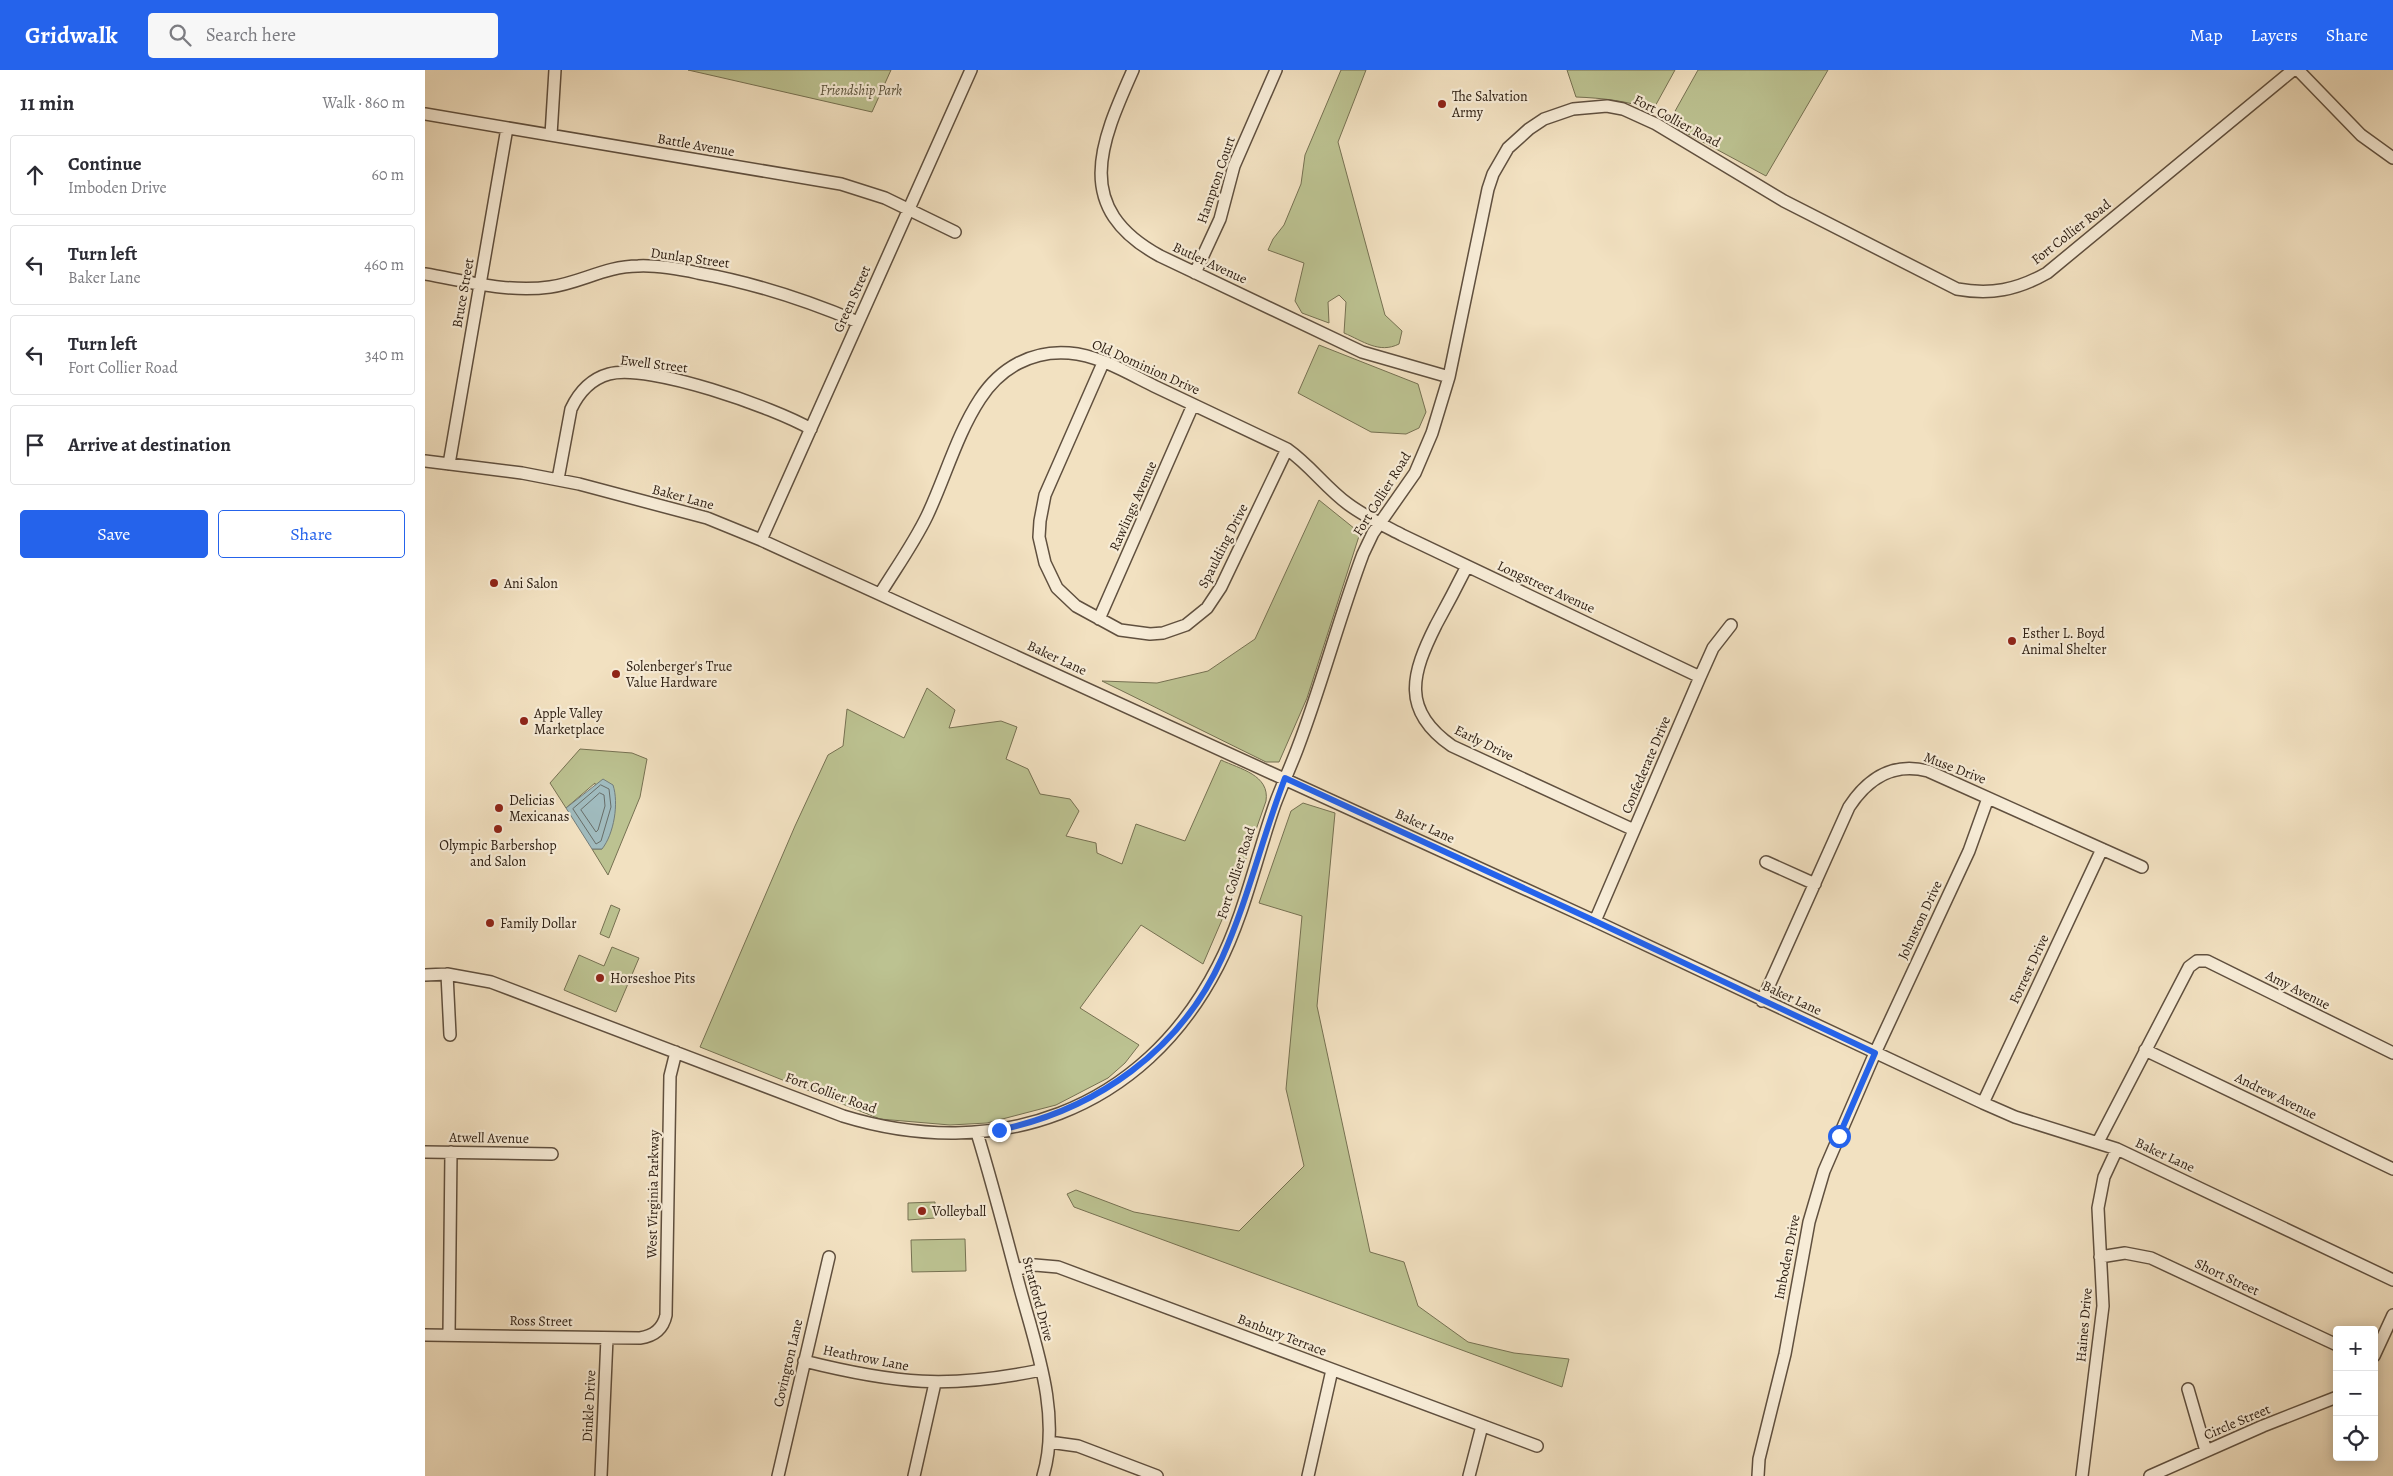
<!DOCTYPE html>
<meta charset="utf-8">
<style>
body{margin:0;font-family:Alegreya,serif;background:#f7f7f7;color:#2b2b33}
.controls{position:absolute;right:15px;bottom:15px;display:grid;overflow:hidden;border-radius:5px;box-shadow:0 2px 12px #0003}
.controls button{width:45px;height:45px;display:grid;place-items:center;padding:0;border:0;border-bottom:1px solid #e1e1e2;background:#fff;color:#2b2b33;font:25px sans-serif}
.stop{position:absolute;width:15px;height:15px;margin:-11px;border:4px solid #2563eb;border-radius:50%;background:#fff}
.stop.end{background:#2563eb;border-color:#fff;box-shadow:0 1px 5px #0008}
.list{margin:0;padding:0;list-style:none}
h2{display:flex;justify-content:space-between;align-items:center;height:65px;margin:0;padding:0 20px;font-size:21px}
h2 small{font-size:16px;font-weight:400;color:#7c7c81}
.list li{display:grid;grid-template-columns:32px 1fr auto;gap:15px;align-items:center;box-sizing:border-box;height:80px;margin:0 10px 10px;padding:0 10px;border:1px solid #e1e1e2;border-radius:5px}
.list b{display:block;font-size:19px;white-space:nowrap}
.list p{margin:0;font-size:16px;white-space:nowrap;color:#7c7c81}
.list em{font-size:16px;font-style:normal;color:#7c7c81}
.actions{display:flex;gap:10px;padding:15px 20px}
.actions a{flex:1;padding:11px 0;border:1px solid #2563eb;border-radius:5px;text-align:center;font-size:18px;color:#2563eb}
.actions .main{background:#2563eb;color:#fff}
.icon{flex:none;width:28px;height:28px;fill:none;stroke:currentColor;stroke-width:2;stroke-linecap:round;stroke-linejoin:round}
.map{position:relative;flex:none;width:1968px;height:1406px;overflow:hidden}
header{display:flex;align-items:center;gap:30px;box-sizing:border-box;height:70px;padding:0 25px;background:#2563eb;color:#fff}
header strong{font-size:24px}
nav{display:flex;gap:28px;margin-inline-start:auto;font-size:18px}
.search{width:350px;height:45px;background:#f7f7f7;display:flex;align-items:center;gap:12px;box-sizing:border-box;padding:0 18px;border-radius:5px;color:#7c7c81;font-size:19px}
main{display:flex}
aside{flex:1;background:#fff}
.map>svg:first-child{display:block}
</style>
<header>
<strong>Gridwalk</strong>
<div class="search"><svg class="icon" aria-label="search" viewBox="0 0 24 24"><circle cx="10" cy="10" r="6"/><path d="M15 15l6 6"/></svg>Search here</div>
<nav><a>Map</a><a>Layers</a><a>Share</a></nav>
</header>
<main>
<aside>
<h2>11 min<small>Walk · 860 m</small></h2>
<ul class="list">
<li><svg class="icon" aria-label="ahead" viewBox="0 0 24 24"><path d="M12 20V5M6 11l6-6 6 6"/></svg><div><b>Continue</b><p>Imboden Drive</p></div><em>60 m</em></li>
<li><svg class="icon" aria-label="left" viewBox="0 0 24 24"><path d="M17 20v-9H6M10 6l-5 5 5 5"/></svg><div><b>Turn left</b><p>Baker Lane</p></div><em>460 m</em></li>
<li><svg class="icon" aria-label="left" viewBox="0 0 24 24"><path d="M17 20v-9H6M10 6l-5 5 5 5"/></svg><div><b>Turn left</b><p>Fort Collier Road</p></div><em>340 m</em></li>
<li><svg class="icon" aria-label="arrive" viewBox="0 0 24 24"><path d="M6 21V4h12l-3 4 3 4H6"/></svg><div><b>Arrive at destination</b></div></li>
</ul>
<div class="actions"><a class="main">Save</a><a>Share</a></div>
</aside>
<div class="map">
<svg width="1968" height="1406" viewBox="0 0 1968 1406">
<rect width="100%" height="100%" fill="#f2e1c1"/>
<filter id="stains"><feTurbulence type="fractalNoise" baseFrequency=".004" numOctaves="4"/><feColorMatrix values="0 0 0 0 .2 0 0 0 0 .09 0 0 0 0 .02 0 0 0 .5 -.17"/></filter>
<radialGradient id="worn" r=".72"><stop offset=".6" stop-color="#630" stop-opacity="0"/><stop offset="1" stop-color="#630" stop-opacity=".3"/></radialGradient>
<path fill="#bcc291" stroke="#767152" d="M263 0H466L447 42Z
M916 0H941L913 72 960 245 977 261 974 274C954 284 938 271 919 263L921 232 914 225 903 232 904 253 877 243 870 231 879 193 843 180 848 169 859 155 876 114 880 85Z
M1142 0H1250L1228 40C1203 31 1178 28 1151 27Z
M1273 0H1403L1341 106 1252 58 1249 43Z
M894 275 993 314 1001 342 994 358 981 364 946 362 873 323Z
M894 430 935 463 882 628 854 692H841L677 611 732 613 783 601 830 569Z
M502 618 530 640 524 658 576 651 592 657 581 689 603 699 615 724 645 729 654 741 641 766 671 773 672 783 697 794 711 754 760 771 796 690C815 699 845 705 841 731L811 817 778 894 716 855 655 938 714 975 700 993 683 1008 631 1035 562 1053 525 1055 455 1049 275 977 370 756 403 685 418 676 422 639 479 668Z
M155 679 207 683 222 689 215 727 183 805 167 779H177L170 713 141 738 125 713Z
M878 733 910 743 892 936 945 1182 979 1192 993 1236 1043 1272 1089 1283 1144 1289 1137 1317 649 1137 642 1124 651 1120 709 1142 814 1161 879 1096 861 1019 877 846 834 833 866 741Z
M186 835 195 839 184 868 175 864Z
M187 877 214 888 191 942 139 920 154 885 179 896Z
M510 1132V1148L483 1150V1133Z
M540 1169 541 1201 487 1202 486 1170Z"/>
<path fill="#a0bbbe" stroke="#737d7a" d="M178 709 188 715C194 733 189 764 177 779H167L141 738Z"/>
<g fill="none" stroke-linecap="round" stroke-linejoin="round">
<path stroke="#686e69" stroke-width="1" d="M176 715 184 719 186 737 176 771 171 774 148 739Z
M175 723 179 725 180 736 173 760 171 762 156 740Z"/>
<defs>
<path id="minor" d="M708 0C675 74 647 138 735 186L937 282 1024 307
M1873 0 1936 65 1968 88
M0 44 416 114 460 128 530 162
M126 65 130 0
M770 203 795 149 809 96 851 0
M0 204C41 211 83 223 125 217 155 213 181 196 213 196 233 195 254 199 273 203 330 213 381 230 433 252
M678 293 620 425 615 451 614 467 620 493 632 518 651 536 695 560 725 564 738 563 761 555 782 538 796 517 862 379
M0 391 97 403 154 414 282 448 336 470 1170 851 1558 1033 1590 1047 1692 1079 1968 1210
M24 394 82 58
M133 409 146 339C154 322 166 309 184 304 224 293 350 338 386 359
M336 470 546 0
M1042 496C1032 516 1022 535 1011 555 987 603 975 640 1027 676L1209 760
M455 524C471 498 489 473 502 446 520 408 532 364 555 329 575 298 607 280 644 283 673 285 703 303 729 316 773 337 817 358 862 379 886 396 900 417 923 434 939 446 958 455 977 465L1275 607
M674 549 768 335
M1341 792 1390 814
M1170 851 1275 607 1288 578 1306 555
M22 904 25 965
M0 905 22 904 66 912 418 1046C571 1093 718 1042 793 896 819 846 831 788 850 734 857 715 866 696 873 677 897 614 914 548 938 484L948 463 990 403 1007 363 1024 307 1063 119 1068 104 1083 78 1104 59 1119 49 1148 39 1182 36 1198 39 1231 54 1359 131 1532 219C1566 225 1592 220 1622 203L1868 0
M1337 931 1424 737C1443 708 1468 692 1503 701L1717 797
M1720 980 1968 1099
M1558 1033 1677 779
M552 1063C567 1112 580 1162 593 1211 609 1272 637 1343 618 1406
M1673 1072 1764 897 1772 891H1782L1968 983
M0 1082 127 1084
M1675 1187 1700 1183 1726 1188 1912 1275
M590 1200 610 1195 633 1197 1112 1376
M0 1265 215 1268C229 1266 238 1259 241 1245L245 1006 251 982
M24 1265 26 1082
M1949 1286 1968 1245
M379 1291C471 1314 523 1319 616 1300
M1763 1319 1781 1381
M624 1372 653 1376 732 1406
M176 1406 182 1268
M353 1406 404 1187
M489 1406 510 1313
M883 1406 907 1300
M1044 1406 1057 1356
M1333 1406 1334 1389 1360 1284 1384 1152 1399 1101 1450 983 1544 781 1563 728
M1657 1406 1678 1236 1673 1138 1679 1107 1692 1079
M1725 1406 1838 1356 1912 1327"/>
</defs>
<use href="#minor" stroke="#60503f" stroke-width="14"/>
<use href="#minor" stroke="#f7ecd7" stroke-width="11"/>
</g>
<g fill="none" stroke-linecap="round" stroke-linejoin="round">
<path stroke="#2563eb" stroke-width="6" d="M574 1060C671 1040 756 980 797 888 823 830 837 768 860 708L1170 851 1450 983 1414 1066"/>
</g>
<g fill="#8f2418" stroke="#f7ecd7" stroke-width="2">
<circle cx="1017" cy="34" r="5"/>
<circle cx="69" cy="513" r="5"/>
<circle cx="1587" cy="571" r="5"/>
<circle cx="191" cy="604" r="5"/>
<circle cx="99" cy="651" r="5"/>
<circle cx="74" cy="738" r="5"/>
<circle cx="73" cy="759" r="5"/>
<circle cx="65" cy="853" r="5"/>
<circle cx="175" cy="908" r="5"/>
<circle cx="497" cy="1141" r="5"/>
</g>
<g text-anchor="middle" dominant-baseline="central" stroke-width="4.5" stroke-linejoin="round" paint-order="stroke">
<g font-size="14" font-style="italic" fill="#59513a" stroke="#f7ecd7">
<text x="436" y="20">Friendship Park</text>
</g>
<g font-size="14" fill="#2f2014" stroke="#f7ecd7" text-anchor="start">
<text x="1027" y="26">The Salvation<tspan x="1027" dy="16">Army</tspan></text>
<text x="79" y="513">Ani Salon</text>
<text x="1597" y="563">Esther L. Boyd<tspan x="1597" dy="16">Animal Shelter</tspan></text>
<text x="201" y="596">Solenberger's True<tspan x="201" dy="16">Value Hardware</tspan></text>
<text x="109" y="643">Apple Valley<tspan x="109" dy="16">Marketplace</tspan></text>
<text x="84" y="730">Delicias<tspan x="84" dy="16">Mexicanas</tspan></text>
<text x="73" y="775" text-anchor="middle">Olympic Barbershop<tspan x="73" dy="16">and Salon</tspan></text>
<text x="75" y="853">Family Dollar</text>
<text x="185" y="908">Horseshoe Pits</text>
<text x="507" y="1141">Volleyball</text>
</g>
<g font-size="14" fill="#2f2014" stroke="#f7ecd7">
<text transform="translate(1252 51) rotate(28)">Fort Collier Road</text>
<text transform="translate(271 75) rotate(10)">Battle Avenue</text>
<text transform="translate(791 110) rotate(-71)">Hampton Court</text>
<text transform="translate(1646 162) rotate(-38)">Fort Collier Road</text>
<text transform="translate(265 188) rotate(8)">Dunlap Street</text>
<text transform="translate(785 193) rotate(25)">Butler Avenue</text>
<text transform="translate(38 223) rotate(-80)">Bruce Street</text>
<text transform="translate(427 229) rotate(-66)">Green Street</text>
<text transform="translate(229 294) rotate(7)">Ewell Street</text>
<text transform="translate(721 297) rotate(24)">Old Dominion Drive</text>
<text transform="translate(957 424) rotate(-58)">Fort Collier Road</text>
<text transform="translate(258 427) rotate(15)">Baker Lane</text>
<text transform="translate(708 436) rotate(-66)">Rawlings Avenue</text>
<text transform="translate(798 476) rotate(-63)">Spaulding Drive</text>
<text transform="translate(1121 517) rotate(25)">Longstreet Avenue</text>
<text transform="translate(632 588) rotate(25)">Baker Lane</text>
<text transform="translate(1059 673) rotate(26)">Early Drive</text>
<text transform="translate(1221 695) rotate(-67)">Confederate Drive</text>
<text transform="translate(1530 698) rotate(21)">Muse Drive</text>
<text transform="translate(1000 756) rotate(25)">Baker Lane</text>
<text transform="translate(811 803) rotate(-72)">Fort Collier Road</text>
<text transform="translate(1495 850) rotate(-65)">Johnston Drive</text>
<text transform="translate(1604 899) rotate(-65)">Forrest Drive</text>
<text transform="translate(1873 920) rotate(27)">Amy Avenue</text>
<text transform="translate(1367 928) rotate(25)">Baker Lane</text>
<text transform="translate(406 1023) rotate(20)">Fort Collier Road</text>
<text transform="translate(1851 1026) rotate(26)">Andrew Avenue</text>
<text transform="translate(64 1068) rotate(1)">Atwell Avenue</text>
<text transform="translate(1740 1085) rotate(25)">Baker Lane</text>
<text transform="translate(228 1124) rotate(-89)">West Virginia Parkway</text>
<text transform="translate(1362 1187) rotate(-79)">Imboden Drive</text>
<text transform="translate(1802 1207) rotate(25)">Short Street</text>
<text transform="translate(613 1229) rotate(75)">Stratford Drive</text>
<text transform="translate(116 1251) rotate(1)">Ross Street</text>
<text transform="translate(1659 1255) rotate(-85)">Haines Drive</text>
<text transform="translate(857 1265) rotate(21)">Banbury Terrace</text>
<text transform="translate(441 1288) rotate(11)">Heathrow Lane</text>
<text transform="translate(363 1293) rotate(-77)">Covington Lane</text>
<text transform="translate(164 1336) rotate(-87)">Dinkle Drive</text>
<text transform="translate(1812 1352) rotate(-23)">Circle Street</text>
</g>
</g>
<rect width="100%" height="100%" filter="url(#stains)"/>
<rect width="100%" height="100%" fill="url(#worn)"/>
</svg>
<div class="controls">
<button>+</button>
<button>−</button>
<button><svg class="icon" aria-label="locate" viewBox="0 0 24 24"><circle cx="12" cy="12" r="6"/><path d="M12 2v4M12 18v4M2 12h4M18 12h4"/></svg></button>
</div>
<div class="stop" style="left:1414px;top:1066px"></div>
<div class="stop end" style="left:574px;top:1060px"></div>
</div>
</main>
